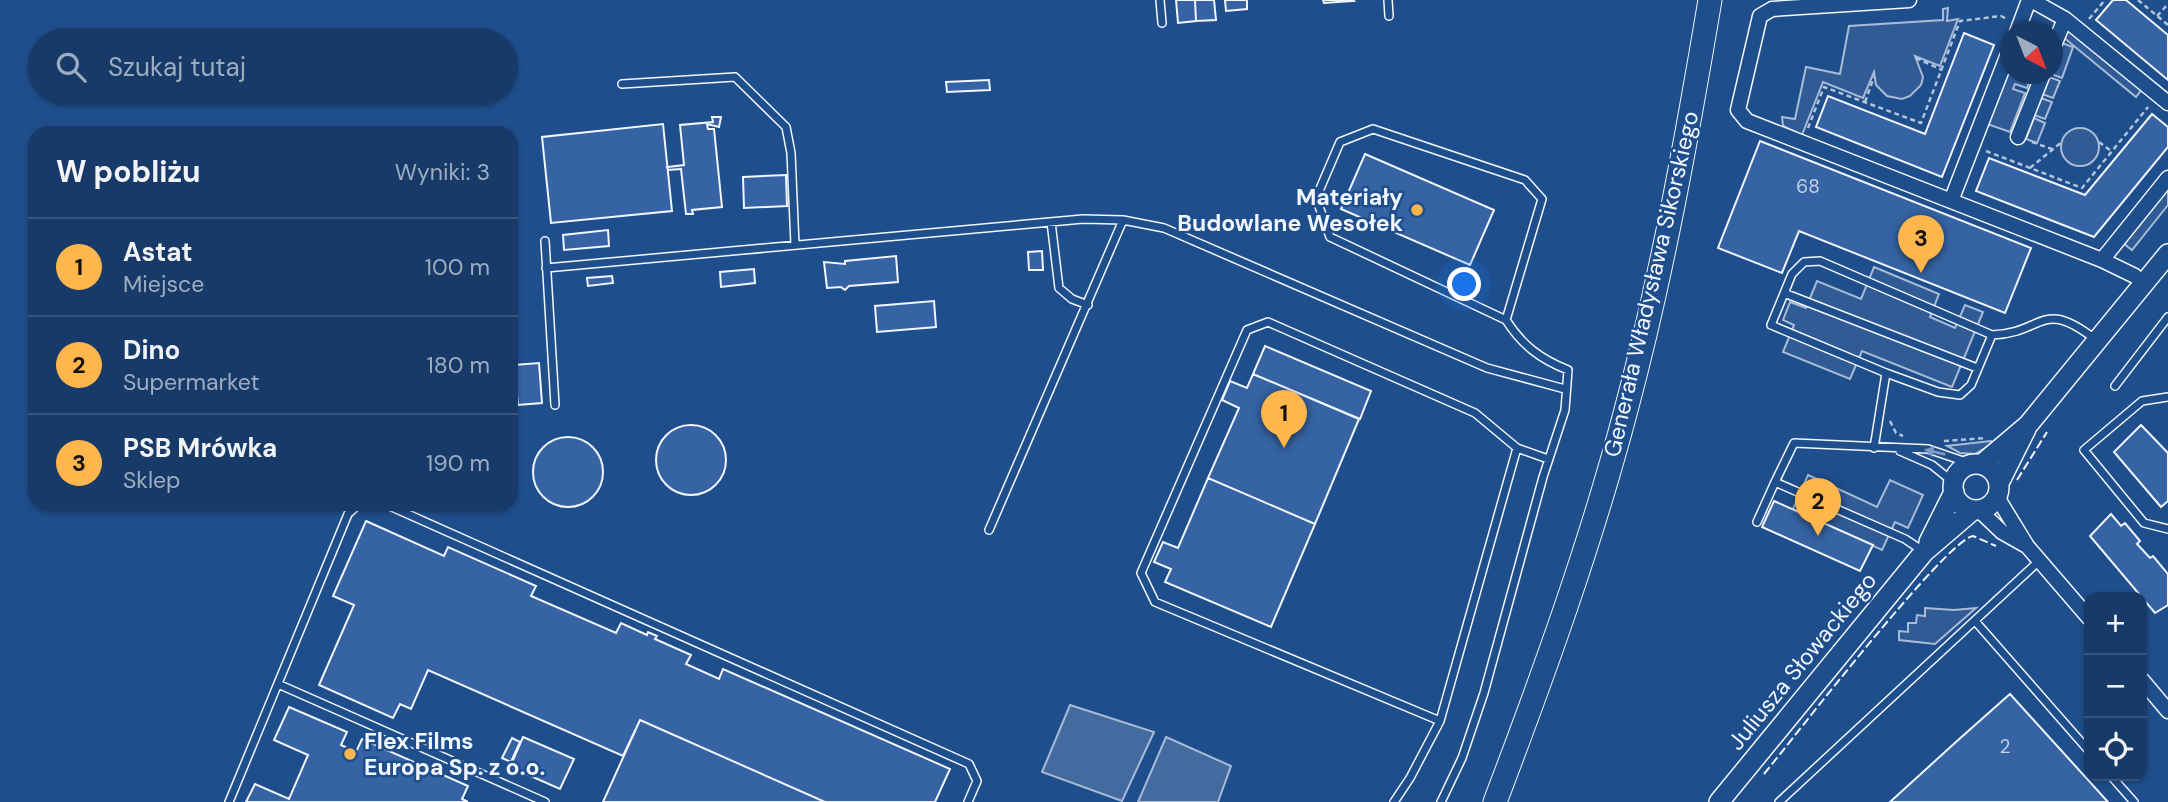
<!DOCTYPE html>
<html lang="pl">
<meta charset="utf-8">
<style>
body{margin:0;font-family:"DM Sans",sans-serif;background:#20416f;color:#f1f3f6}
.controls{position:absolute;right:21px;bottom:21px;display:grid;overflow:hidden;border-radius:14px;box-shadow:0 2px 5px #0004}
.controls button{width:63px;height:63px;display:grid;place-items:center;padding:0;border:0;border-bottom:2px solid #36547d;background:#173a69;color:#f1f3f6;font:35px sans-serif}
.compass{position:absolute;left:2000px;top:21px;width:63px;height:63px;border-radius:50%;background:#173a69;box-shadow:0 2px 5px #0004;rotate:138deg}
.you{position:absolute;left:1465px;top:285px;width:24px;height:24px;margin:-18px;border:5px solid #fff;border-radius:50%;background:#1a73e8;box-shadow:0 0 0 10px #1a73e833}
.badge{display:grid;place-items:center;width:46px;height:46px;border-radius:50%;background:#ffb74d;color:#111;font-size:23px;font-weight:700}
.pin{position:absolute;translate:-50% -58px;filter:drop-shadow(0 2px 4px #0008)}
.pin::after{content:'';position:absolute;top:37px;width:24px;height:21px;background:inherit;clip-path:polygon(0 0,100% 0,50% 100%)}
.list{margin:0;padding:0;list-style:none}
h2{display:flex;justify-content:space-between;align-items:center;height:91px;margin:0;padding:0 28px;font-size:30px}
h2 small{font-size:23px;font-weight:400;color:#9eadc0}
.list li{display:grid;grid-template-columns:46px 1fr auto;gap:21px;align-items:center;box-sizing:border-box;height:98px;padding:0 28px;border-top:2px solid #36547d}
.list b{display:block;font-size:26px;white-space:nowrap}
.list p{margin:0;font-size:23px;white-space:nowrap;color:#9eadc0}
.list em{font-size:23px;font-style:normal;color:#9eadc0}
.icon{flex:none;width:38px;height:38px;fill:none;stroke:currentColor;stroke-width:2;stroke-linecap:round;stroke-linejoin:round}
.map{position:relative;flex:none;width:2168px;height:802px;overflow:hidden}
.search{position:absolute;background:#173a69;box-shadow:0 2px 5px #0004;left:28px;top:28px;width:490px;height:77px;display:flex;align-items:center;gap:18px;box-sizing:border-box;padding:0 24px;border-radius:38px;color:#9eadc0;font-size:26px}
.panel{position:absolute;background:#173a69;box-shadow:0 2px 5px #0004;left:28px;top:126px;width:490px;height:385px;border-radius:21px}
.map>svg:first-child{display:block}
</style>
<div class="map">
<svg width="2168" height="802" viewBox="0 0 2168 802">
<rect width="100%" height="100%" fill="#1f4e8c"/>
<path fill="#305b95" stroke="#a8bbd7" stroke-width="2" d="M1948 8 1947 21 1958 19 1940 66 1915 56 1923 77 1921 85 1910 96 1902 99 1887 96 1876 85 1874 72 1863 98 1823 82 1802 135 1783 126 1782 117 1795 119 1806 67 1840 74 1849 26 1943 20V9Z
M2071 28 2143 88 2136 97 2063 37Z
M2062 43 2073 47 2062 78 2051 74Z
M2010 61V74H2032L2027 88 2015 84 2013 89 2025 93 2010 132 1987 124Z
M2049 77 2060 81 2053 98 2042 94Z
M2041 98 2052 102 2045 119 2034 115Z
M2034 118 2045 123 2037 143 2026 139Z
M2061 147a19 19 0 1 1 38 0a19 19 0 1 1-38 0Z
M2168 187V205L2132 250 2123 243Z
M1874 267 1939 294 1930 317 1955 328 1965 305 1983 312 1952 387 1862 351 1850 379 1783 352 1794 325 1783 320 1790 302 1806 308 1817 281 1861 299Z
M1991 441 1994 443 1975 454 1960 453 1947 446Z
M1808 475 1877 507 1890 480 1923 495 1908 528 1895 522 1882 550 1793 509Z
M1925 608 1954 610 1976 608 1935 644 1899 640V631L1908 632V623H1916L1917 615 1925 616Z"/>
<path fill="#446ba0" stroke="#a8bbd7" stroke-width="2" d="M1070 705 1154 732 1122 801 1042 772Z
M1166 737 1231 766 1218 802H1138Z"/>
<path fill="#3563a3" stroke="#f2f6ff" stroke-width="2" d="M1176 0H1195L1196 21 1178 23Z
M1195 0H1214L1216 20 1196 21Z
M1225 0H1247V9L1226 11Z
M1323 0H1353L1354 1 1324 3Z
M2113 0H2126L2168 35V80L2096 20Z
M1964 33 1994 45 1942 177 1816 127 1828 96 1925 134Z
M989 80 990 90 947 92 946 82Z
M2152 114 2168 127V147L2094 237 1976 191 1989 158 2085 195Z
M712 117H721L719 127 707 124 708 129H714L722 207 692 210 693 214H686L681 169 668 170 667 167 684 165 680 125 713 122Z
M663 124 672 211 551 223 542 137Z
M1760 141 2031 248 2005 313 1799 231 1782 273 1718 248Z
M1365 154 1494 210 1470 265 1341 209Z
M786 175 787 206 744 208 743 177Z
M608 230 609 246 564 250 563 235Z
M1042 251 1043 270H1029L1028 252Z
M896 256 898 282 849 286 845 290 841 287 827 288 824 262 845 264V261Z
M754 269 755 283 721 287 720 272Z
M612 276 613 283 588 286 587 278Z
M934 301 936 327 877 332 875 306Z
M1265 346 1371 391 1360 419 1253 374Z
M539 363 542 403 518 405 514 365Z
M1253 374 1359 419 1315 524 1208 478 1239 408 1222 400 1230 381 1247 388Z
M2141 425 2168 453V501L2161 507 2114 452Z
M656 460a35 35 0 1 1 70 0a35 35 0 1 1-70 0Z
M533 472a35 35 0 1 1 70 0a35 35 0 1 1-70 0Z
M1208 478 1315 524 1271 627 1165 582 1171 569 1154 562 1163 542 1178 548Z
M1774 501 1873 545 1860 571 1762 527Z
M2111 514 2121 526 2125 523 2140 541 2137 544 2150 558 2153 556 2168 574V605L2155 613 2090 536Z
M366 521 444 556 448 547 536 586 531 596 616 633 621 623 647 635 648 632 657 636 655 639 691 655 686 664 719 679 723 669 950 769 935 802H825L640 720 623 756 428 670 411 709 400 704 393 718 319 685 354 605 333 596Z
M2010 694 2108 802H1890L1957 741Z
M289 707 347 732 341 745 356 752 362 739 468 786 462 799 468 802H246L255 784 289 799 308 755 274 740Z
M640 720 825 802H603Z
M523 737 574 759 560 789 510 767Z
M512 738 520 742 511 762 502 758Z"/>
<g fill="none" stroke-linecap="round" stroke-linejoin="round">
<defs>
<path id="lane" d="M1160 0 1162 23
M1388 0 1389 16
M622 84 735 77 786 127 791 153 795 245
M1051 222 1059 288 1072 299 1088 305
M545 241 555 405
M546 268 1083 219 1123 220 1164 228 1487 368 1565 389
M1784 293 1977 368
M1886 373 1938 392 1960 395 1971 385 1992 335
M2115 386 2168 317
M2168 397 2142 401 2084 450 2144 523 2168 529
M1874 448 1886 373 1771 325 1792 274 1804 262 1820 261 1992 335C2045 333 2041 297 2096 340
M1900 451 1932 465 1953 482
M1775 482 1794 443 1928 449 1972 464
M385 504 969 764 977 781 968 802
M1757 522 1775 482 1905 539 1923 551
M989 530 1123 220
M1975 621 2089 751
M278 684 545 802
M1440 721 1155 602 1141 573 1247 330 1268 322 1475 413 1517 448 1548 459
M2111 776 2134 802
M229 802 348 514 359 504
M1394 802 1410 778 1440 721 1517 448
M1441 802 1462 758 1484 693 1543 477 1565 410 1568 370C1540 359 1522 345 1506 320L1542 199 1525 180 1373 129 1340 142 1316 198 1330 237 1506 320
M1779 802 2039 561"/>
<path id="street" d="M1909 0 1772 9 1760 16 1738 110 1747 121 2102 260 2135 276
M2031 0 2065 19
M2017 32 2029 0
M2052 50 2065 19 2168 103
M2018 137 2043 74
M1951 201 2010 49
M2102 260 2168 178
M1997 497 2027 546 2089 618
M1979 510 2002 532 2025 545
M2142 680 2168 711"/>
<path id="secondary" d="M1953 487a23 23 0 1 1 46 0a23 23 0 1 1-46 0Z
M1982 464 2028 425 2168 254
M1999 483 2026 429
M1929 542 1954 492
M1719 802 1924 552 1973 510"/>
<path id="primary" d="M1495 802C1544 673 1591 543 1626 410 1662 276 1687 137 1710 0"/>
</defs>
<use href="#lane" stroke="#f2f6ff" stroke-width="10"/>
<use href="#street" stroke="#f2f6ff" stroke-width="17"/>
<use href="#secondary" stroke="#f2f6ff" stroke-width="22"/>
<use href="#primary" stroke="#f2f6ff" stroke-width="25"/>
<path stroke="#b3c4dc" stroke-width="2.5" stroke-dasharray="5 3.5" stroke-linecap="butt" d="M2138 0 2168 25
M2157 16 2168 4
M2089 19 2105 0
M1916 58 1942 70
M1865 102 1874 77
M1808 128 1824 87 1921 123 1960 21 2001 16 2007 19
M2032 142 2052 149
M2099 142 2111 151
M1986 151 2082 188 2148 107
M2030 168 2063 141
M1890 421 1896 433 1903 436
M1944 441 1986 438"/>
<use href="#lane" stroke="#1f4e8c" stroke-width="7"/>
<use href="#street" stroke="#1f4e8c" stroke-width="14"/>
<use href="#secondary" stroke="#1f4e8c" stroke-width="19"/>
<use href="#primary" stroke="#1f4e8c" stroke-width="23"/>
<path stroke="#f2f6ff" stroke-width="2" stroke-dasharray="9 3.5" stroke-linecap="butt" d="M2017 480 2047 432
M1764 774C1792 740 1946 540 1973 536L1996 546"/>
</g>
<defs><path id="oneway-solid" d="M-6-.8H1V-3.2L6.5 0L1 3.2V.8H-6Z" transform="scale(1.75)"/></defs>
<use fill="#7e9ac0" href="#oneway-solid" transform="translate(1935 452) rotate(-167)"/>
<g fill="#ffb74d" stroke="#1f4e8c" stroke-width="2.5">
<circle cx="1417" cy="210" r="7"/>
<circle cx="350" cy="754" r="7"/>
</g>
<g text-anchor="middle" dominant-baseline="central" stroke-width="5" stroke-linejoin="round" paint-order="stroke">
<g font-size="19" fill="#c3d1e8">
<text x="1808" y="186">68</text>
<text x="2005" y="746">2</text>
</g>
<g font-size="23" font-weight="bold" fill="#f2f6ff" stroke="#1f4e8c" text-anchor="end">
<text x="1403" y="197">Materiały<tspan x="1403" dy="26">Budowlane Wesołek</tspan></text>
<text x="364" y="741" text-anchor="start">Flex Films<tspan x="364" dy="26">Europa Sp. z o.o.</tspan></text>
</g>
<g font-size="23" fill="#f2f6ff" stroke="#1f4e8c">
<text transform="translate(1651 284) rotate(-77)">Generała Władysława Sikorskiego</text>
<text transform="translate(1802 661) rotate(-51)">Juliusza Słowackiego</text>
</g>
</g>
</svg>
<div class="controls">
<button>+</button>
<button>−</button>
<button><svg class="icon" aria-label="locate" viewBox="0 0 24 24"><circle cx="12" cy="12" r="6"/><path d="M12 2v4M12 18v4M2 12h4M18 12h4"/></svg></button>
</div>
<svg class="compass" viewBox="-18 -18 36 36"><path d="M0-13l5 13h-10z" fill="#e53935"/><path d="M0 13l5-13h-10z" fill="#9eadc0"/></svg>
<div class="you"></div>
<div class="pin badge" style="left:1284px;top:448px">1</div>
<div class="pin badge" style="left:1818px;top:536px">2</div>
<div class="pin badge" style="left:1921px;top:273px">3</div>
<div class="search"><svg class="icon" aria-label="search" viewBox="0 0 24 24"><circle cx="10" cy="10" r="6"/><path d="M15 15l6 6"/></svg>Szukaj tutaj</div>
<section class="panel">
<h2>W pobliżu<small>Wyniki: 3</small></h2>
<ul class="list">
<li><span class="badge">1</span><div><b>Astat</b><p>Miejsce</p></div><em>100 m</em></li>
<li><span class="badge">2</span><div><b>Dino</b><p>Supermarket</p></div><em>180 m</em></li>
<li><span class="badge">3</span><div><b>PSB Mrówka</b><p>Sklep</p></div><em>190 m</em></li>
</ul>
</section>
</div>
